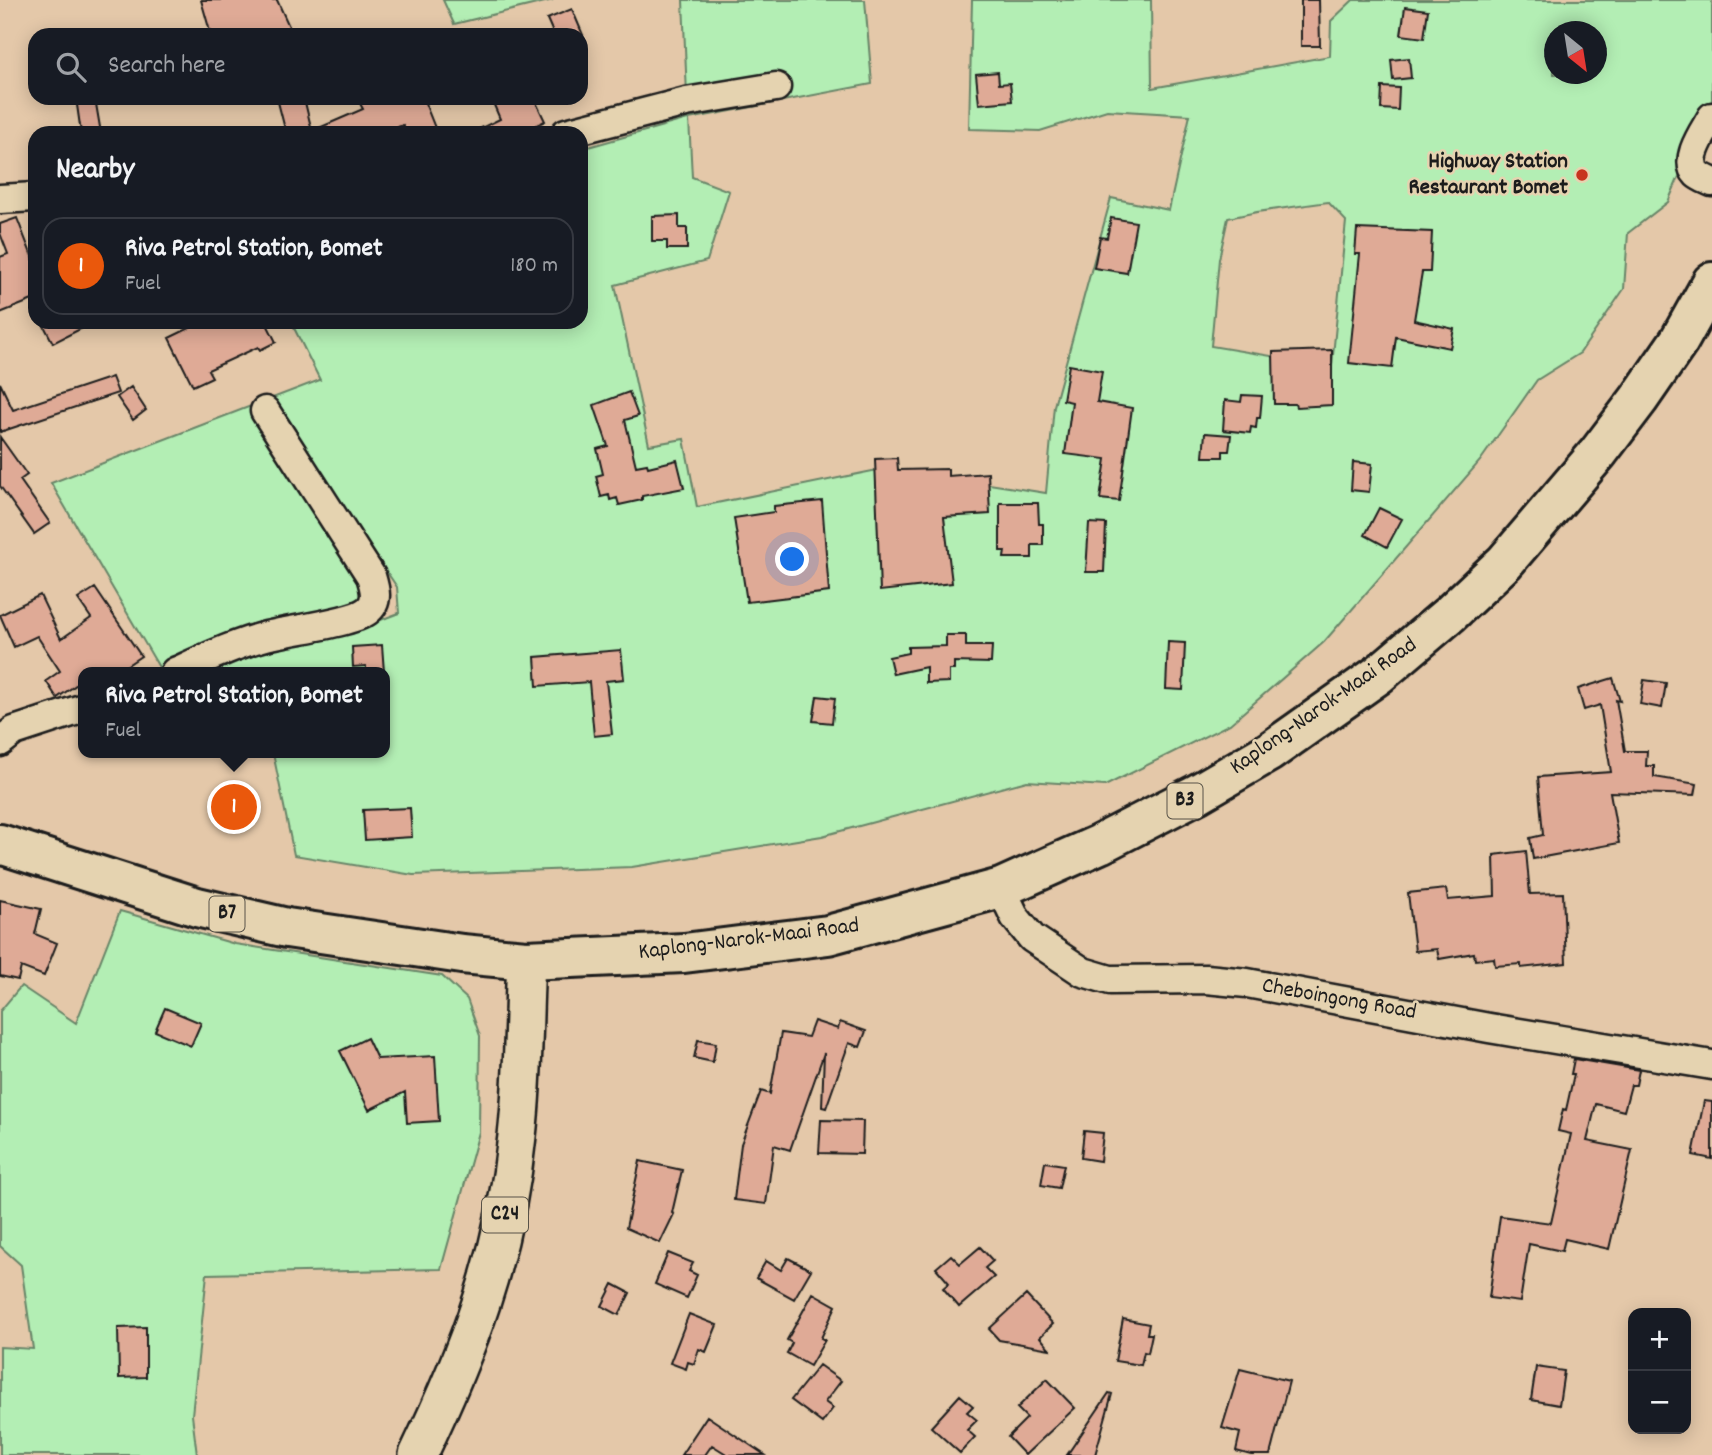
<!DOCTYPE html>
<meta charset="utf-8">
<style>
body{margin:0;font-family:Dekko,sans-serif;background:#242831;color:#f1f3f6}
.controls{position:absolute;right:21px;bottom:21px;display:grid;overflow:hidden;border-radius:14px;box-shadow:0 4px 18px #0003}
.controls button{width:63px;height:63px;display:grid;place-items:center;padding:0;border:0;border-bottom:2px solid #363941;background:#171b24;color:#f1f3f6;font:35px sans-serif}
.compass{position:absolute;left:1544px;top:21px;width:63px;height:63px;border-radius:50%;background:#171b24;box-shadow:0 4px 18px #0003;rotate:150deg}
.you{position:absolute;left:793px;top:560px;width:24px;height:24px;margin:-18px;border:5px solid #fff;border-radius:50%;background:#1a73e8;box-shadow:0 0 0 10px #1a73e833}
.badge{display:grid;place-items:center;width:46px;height:46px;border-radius:50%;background:#ea580c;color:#fff;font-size:23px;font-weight:700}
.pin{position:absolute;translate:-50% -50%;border:4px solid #fff;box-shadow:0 2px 7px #0006}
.popup{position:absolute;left:78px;top:667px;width:312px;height:91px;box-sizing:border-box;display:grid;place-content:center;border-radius:14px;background:#171b24;filter:drop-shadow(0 2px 5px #0005);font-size:23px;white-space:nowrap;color:#9ea1a6}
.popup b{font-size:26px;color:#f1f3f6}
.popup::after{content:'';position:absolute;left:50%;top:100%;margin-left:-14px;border:14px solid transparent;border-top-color:#171b24}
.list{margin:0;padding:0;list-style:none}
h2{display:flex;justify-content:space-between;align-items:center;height:91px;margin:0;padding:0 28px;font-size:30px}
h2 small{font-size:23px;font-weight:400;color:#9ea1a6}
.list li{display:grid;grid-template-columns:46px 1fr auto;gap:21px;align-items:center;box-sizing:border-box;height:98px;margin:0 14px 14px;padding:0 14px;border:2px solid #363941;border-radius:21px}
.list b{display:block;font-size:26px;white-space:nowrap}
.list p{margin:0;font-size:23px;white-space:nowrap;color:#9ea1a6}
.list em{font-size:23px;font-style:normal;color:#9ea1a6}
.icon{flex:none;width:38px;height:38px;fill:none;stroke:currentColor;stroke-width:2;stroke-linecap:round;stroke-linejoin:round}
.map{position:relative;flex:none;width:1712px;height:1455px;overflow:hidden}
.search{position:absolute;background:#171b24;box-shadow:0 4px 18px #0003;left:28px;top:28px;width:560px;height:77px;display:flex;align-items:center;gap:18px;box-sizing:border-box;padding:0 24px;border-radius:21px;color:#9ea1a6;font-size:26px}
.panel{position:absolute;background:#171b24;box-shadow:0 4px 18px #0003;left:28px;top:126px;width:560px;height:203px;border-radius:21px}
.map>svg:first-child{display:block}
</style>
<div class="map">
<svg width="1712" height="1455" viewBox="0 0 1712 1455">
<rect width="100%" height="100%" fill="#e4c8a9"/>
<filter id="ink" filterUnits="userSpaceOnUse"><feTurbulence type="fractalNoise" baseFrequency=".0143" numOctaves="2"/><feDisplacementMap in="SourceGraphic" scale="14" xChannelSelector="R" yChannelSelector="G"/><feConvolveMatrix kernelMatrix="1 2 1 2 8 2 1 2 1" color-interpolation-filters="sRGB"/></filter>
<g filter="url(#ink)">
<path fill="#b3eeb4" stroke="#688568" stroke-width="2" fill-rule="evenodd" d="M443 0H553L454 24Z
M683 0H865L872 84 689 119 692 177 729 191 707 261 615 285 649 445 684 439 697 507 887 468 1046 493 1054 406 1111 198 1169 210 1190 115 1107 110 1040 131 969 129 972 0H1151L1152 88 1330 56 1331 21 1353 0H1712V100L1668 202 1628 233 1624 289 1580 353 1537 380 1480 461 1324 642 1230 724 1105 786 1027 781 822 836 632 867 413 875 294 855 273 753H384V672H215L249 653 333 638 399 613 397 587 270 399 320 380 291 322H581V149L688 119ZM1554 32H1596V74H1554ZM1328 202 1346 221 1332 366 1211 346 1219 259 1228 218 1257 212Z
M251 406 363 585 362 598 348 608 256 628 160 669 51 483Z
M120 911 235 944 442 976 467 999 480 1036 479 1132 441 1269 207 1274 192 1415 197 1455H0V1347L33 1349 21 1265 0 1246V1011L21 986 76 1023Z"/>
<path fill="#dfaa96" stroke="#1c1c1c" stroke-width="2" d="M201 0H277L293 35H211Z
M1301 0H1319L1320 46H1301Z
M1405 7 1428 10 1424 38 1401 35Z
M572 9 583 35H554L547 19Z
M1409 58 1411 78 1393 80 1391 60Z
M998 72 999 84 1010 83 1012 101 979 104 976 74Z
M1382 87 1399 88 1398 110 1381 109Z
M76 98H95L101 133H81Z
M277 98H304L312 131 363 109 357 98H423L437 133H406L403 125 382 133H286Z
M491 98H534L545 121 520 133H471L500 119Z
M679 215V228H687V249H667V241H652V216Z
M17 218 35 264V299L0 313V257L8 254 0 233V224Z
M1111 218 1136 222 1127 273 1094 268 1100 237 1107 238Z
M1357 229 1432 232 1430 272H1422L1414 320 1454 329 1450 348 1396 337 1392 368 1349 363 1360 254H1355Z
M42 322H94L53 343Z
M202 322H266L276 342 260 350 258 347 208 370 212 377 193 386 169 338Z
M1332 350V405L1296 407 1295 404H1274L1273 352Z
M1069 365 1102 371 1097 402 1132 408 1119 501 1100 499 1106 459 1065 454 1072 402 1063 400Z
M112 377 118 393 0 432V383L13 410Z
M131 387 146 410 133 420 117 397Z
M629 392 638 416 625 420 636 466 647 464 648 467 677 460 684 488 642 496V500L619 505 617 498 610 500 609 495 601 497 596 476 603 474 597 449 608 446 594 405Z
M1242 395 1262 396 1260 418H1257L1256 428 1251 427 1250 433 1223 430 1225 400 1241 402Z
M1205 433 1231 435 1229 451H1223V457H1203Z
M0 437 27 475 20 480 50 523 34 534 0 486Z
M897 458 898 470 948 469V476L988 473 990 514 944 517 952 583 880 591 875 459Z
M1353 462 1372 464 1369 492 1351 490Z
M822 501 829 592 747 602 734 518 774 512V506Z
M1000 503H1038L1039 524H1043V545H1032V558H1004L1005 551H1000Z
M1379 508 1402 519 1387 547 1365 535Z
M1089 523 1106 524 1104 572H1086Z
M95 588 141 656 117 672H83V680L57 698 46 681 60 671 37 636 14 647 0 615 40 595 61 639 91 618 78 599Z
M946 635H966V646H992L991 663 954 662V670H949V682L926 683V667L893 674 889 657 908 653V647L946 646Z
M1168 642 1185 643 1183 690 1166 689Z
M382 645 384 672H366V666L353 667 352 647Z
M621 650 624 679 606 681 612 734 594 736 589 682 537 686 535 657Z
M1613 678 1620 701 1616 700 1625 751H1647L1646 766H1654V777L1697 784 1695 795 1610 792 1619 843 1533 859 1530 838 1543 835 1538 777 1611 772 1600 705 1584 710 1578 689Z
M1644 680 1666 683 1662 708 1640 704Z
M817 696 835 698 832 723 813 721Z
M410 808 412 837 365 840 363 810Z
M1526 851 1530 894 1563 893 1566 963 1521 968V964L1495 966 1494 958 1475 960 1474 953 1439 959 1437 949 1415 951 1408 893 1446 889 1448 900 1495 896 1494 855Z
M0 900 41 909 35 934 57 943 44 976 21 967 18 980 0 976Z
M165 1008 201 1023 191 1046 155 1031Z
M814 1021 838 1029 840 1022 866 1031 860 1047 849 1043 826 1108 822 1107 824 1053 790 1150 774 1145 766 1204 734 1200 741 1144 761 1091 770 1094 781 1033 808 1037Z
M367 1038 377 1059 435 1056 439 1121 407 1123 405 1092 369 1110 340 1051Z
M698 1040 716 1043 713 1062 694 1058Z
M1574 1059 1639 1070 1636 1085H1631L1624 1111 1596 1104 1587 1141 1632 1150 1609 1249 1565 1239 1562 1251 1529 1244 1520 1302 1489 1298 1500 1216 1551 1223 1571 1134 1558 1131 1563 1109 1566 1110 1574 1074H1571Z
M1704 1101 1712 1102V1159L1693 1155Z
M821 1120 863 1121 862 1154 819 1153Z
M1084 1131 1103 1133 1100 1161 1081 1158Z
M640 1161 682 1170 672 1213 674 1214 660 1243 626 1228Z
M1045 1162 1064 1165 1059 1188 1041 1185Z
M980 1247 993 1261 985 1268 994 1277 959 1307 943 1288 949 1283 936 1268 951 1255 960 1264Z
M668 1253 693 1263 689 1271 697 1275 687 1298 655 1284Z
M788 1258 811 1270 794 1299 756 1278 766 1261 781 1270Z
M613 1284 630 1293 619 1315 602 1306Z
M813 1293 836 1306 821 1338 825 1340 810 1366 787 1353 792 1343 787 1340Z
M1026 1295 1053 1324 1040 1337 1050 1349 999 1340 989 1329Z
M689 1314 717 1325 706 1352 699 1349 694 1364 688 1362 686 1369 670 1363Z
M1123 1319 1149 1324 1147 1334H1152L1148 1353 1144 1352 1141 1365 1115 1361Z
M146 1327V1377L119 1378 118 1328Z
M819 1365 841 1381 825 1402 833 1408 822 1423 791 1400Z
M1536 1367 1564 1371 1559 1405 1531 1400Z
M1240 1369 1289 1381 1270 1455H1251L1236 1451 1240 1433 1222 1428Z
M1047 1379 1075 1408 1025 1455 1008 1437 1027 1418 1017 1408Z
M1109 1393 1112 1394 1095 1455H1067Z
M960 1395 973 1406 967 1412 977 1420 967 1430 975 1437 960 1453 931 1427Z
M707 1416 765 1455H728L712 1445 705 1455H681Z"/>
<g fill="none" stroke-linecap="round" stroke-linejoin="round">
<defs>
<path id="minor" d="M1712 117C1705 130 1683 159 1697 174 1700 177 1708 180 1712 182
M566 133 686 102 776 87
M0 199 35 197
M175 672C204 659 235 644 266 636 289 630 351 623 367 611 379 602 375 589 371 576L265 411
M0 742 14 731 84 708
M1001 888 1015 917 1032 938 1083 972 1110 980 1206 979 1247 983 1489 1028 1712 1065"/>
<path id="major" d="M418 1455C469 1349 505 1254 517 1136 524 1077 523 1018 526 960"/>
<path id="highway" d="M0 844 197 907 287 928 462 954 526 960 684 953 828 935 1001 888 1100 844 1197 794 1269 752 1378 675 1450 614 1505 562 1598 453 1639 399 1679 341 1712 282"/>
</defs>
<use href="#minor" stroke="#1c1c1c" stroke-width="33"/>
<use href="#major" stroke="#1c1c1c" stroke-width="42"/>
<use href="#highway" stroke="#1c1c1c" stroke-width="44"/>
<use href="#minor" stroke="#e5d3b0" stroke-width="28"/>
<use href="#major" stroke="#e5d3b0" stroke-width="37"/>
<use href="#highway" stroke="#e5d3b0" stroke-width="38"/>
</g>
</g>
<circle fill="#c8321e" stroke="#e5d3b0" stroke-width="2.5" cx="1582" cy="175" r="7"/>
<g text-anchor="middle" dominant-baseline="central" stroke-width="5" stroke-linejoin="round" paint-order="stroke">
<g fill="#e5d3b0" stroke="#585348" stroke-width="2">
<rect x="1167.5" y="783.5" width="35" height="35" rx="5"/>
<rect x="209.5" y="896.5" width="35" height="35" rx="5"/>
<rect x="482" y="1197.5" width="46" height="35" rx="5"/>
</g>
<g font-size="21" font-weight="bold" fill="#1c1c1c">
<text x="1185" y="801">B3</text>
<text x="227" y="914">B7</text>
<text x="505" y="1215">C24</text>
</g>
<g font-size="23" font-weight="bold" fill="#1c1c1c" stroke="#e5d3b0" text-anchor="end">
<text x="1568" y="162">Highway Station<tspan x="1568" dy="26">Restaurant Bomet</tspan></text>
</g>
<g font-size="23" fill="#1c1c1c" stroke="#e5d3b0">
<text transform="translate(1324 707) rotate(-35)">Kaplong-Narok-Maai Road</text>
<text transform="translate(749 940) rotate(-7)">Kaplong-Narok-Maai Road</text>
<text transform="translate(1339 1000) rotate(10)">Cheboingong Road</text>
</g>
</g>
</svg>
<div class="controls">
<button>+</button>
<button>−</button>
</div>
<svg class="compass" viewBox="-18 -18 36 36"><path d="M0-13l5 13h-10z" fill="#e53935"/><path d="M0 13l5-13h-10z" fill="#9ea1a6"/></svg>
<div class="you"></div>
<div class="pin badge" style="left:234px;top:807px">1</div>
<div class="popup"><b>Riva Petrol Station, Bomet</b>Fuel</div>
<div class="search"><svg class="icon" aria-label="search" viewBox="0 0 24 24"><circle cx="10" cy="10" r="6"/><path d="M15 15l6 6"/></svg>Search here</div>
<section class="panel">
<h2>Nearby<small></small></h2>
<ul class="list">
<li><span class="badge">1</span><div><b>Riva Petrol Station, Bomet</b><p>Fuel</p></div><em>180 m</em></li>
</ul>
</section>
</div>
